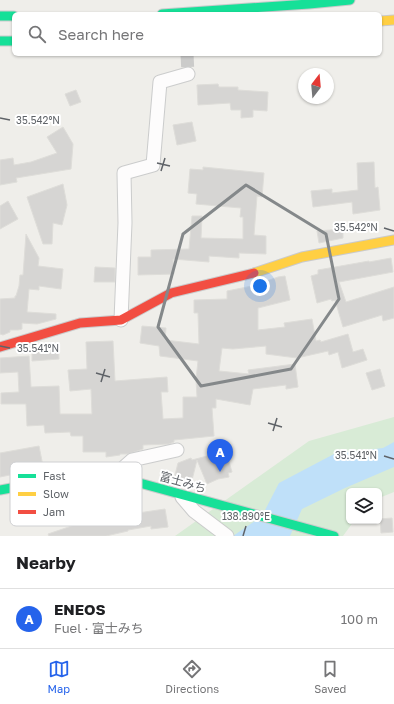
<!DOCTYPE html>
<meta charset="utf-8">
<style>
body{margin:0;font-family:"Golos Text","Noto Sans JP",sans-serif;background:#f2f2f2;color:#202124}
.controls{position:absolute;right:12px;bottom:12px;display:grid;overflow:hidden;border-radius:6px;box-shadow:0 1px 3px #0004}
.controls button{width:36px;height:36px;display:grid;place-items:center;padding:0;border:0;border-bottom:1px solid #e0e0e0;background:#fff;color:#202124;font:20px sans-serif}
.compass{position:absolute;left:298px;top:68px;width:36px;height:36px;border-radius:50%;background:#fff;box-shadow:0 1px 3px #0004;rotate:16deg}
.you{position:absolute;left:260px;top:286px;width:14px;height:14px;margin:-10px;border:3px solid #fff;border-radius:50%;background:#1a73e8;box-shadow:0 0 0 6px #1a73e833}
.badge{display:grid;place-items:center;width:26px;height:26px;border-radius:50%;background:#2563eb;color:#fff;font-size:13px;font-weight:700}
.pin{position:absolute;translate:-50% -33px;filter:drop-shadow(0 1px 2px #0008)}
.pin::after{content:'';position:absolute;top:21px;width:14px;height:12px;background:inherit;clip-path:polygon(0 0,100% 0,50% 100%)}
.list{margin:0;padding:0;list-style:none}
h2{display:flex;justify-content:space-between;align-items:center;height:52px;margin:0;padding:0 16px;font-size:17px}
h2 small{font-size:13px;font-weight:400;color:#757577}
.list li{display:grid;grid-template-columns:26px 1fr auto;gap:12px;align-items:center;box-sizing:border-box;height:60px;padding:0 16px;border-top:1px solid #e0e0e0}
.list b{display:block;font-size:15px;white-space:nowrap}
.list p{margin:0;font-size:13px;white-space:nowrap;color:#757577}
.list em{font-size:13px;font-style:normal;color:#757577}
.icon{flex:none;width:22px;height:22px;fill:none;stroke:currentColor;stroke-width:2;stroke-linecap:round;stroke-linejoin:round}
.map{position:relative;flex:none;width:394px;height:536px;overflow:hidden}
.search{position:absolute;background:#fff;box-shadow:0 1px 3px #0004;left:12px;right:12px;top:12px;height:44px;display:flex;align-items:center;gap:10px;box-sizing:border-box;padding:0 14px;border-radius:6px;color:#757577;font-size:15px}
.sheet{height:112px;background:#fff}
nav{display:flex;justify-content:space-around;align-items:center;box-sizing:border-box;height:56px;border-top:1px solid #e0e0e0;background:#fff;font-size:11px;color:#757577}
nav a{display:grid;justify-items:center;gap:2px}
nav .on{color:#2563eb}
.map>svg:first-child{display:block}
</style>
<div class="map">
<svg width="394" height="536" viewBox="0 0 394 536">
<rect width="100%" height="100%" fill="#efeeea"/>
<path fill="#d8ebd6" d="M394 417V492L379 498V491H349V521H354L343 536H175L309 441Z"/>
<path fill="#bfe0f9" d="M394 442V467L345 488 302 509 290 536H233L262 516 279 483 334 454 383 448Z"/>
<path fill="#d6d5d3" stroke="#deddd9" d="M218 84 219 87H238V90L268 92 267 111 253 110V117L241 118V110H231L230 103 198 105 197 85Z
M76 90 81 102 70 106 65 94Z
M192 122 196 141 177 145 173 125Z
M63 127 73 144 71 169 16 178 17 182 0 185V160L13 158 14 165 31 162 57 153 47 137Z
M374 162 375 188 378 187 380 210 353 214 352 202 313 207 311 191 332 189V193L358 190 357 163Z
M203 167 264 173 262 197 257 196 254 235 266 236V254L239 253V258L209 256V262L173 259 174 274 138 275V257H151V250L189 249 192 216H202L201 238 243 239V217H240L241 208 196 204 197 194 188 193 190 169 203 170Z
M63 184 67 205 62 225 53 223 52 244H43L27 197Z
M8 201 18 219 0 229V206Z
M343 229V238L319 243 317 231Z
M26 234 39 258 38 266 63 269 61 289 39 286V290L29 289 27 312 56 314V319L37 324 22 323V329L18 330H10V332L3 335 0 334V299L15 298V296H16L19 286 20 275H23Z
M391 258 393 272 339 282 346 302 394 287V318L383 321 382 315 343 327 335 300 332 301 331 299 317 303 311 276 318 274V270L369 261V262Z
M95 267 115 268V282H94Z
M285 276 290 300 258 308V330L285 327 284 323 312 319 316 341 320 340 321 342 348 334 353 352 363 349 367 360 342 368 338 352 329 355 328 351 297 358 266 354V346L233 349 222 348 219 371 249 374 248 370 295 364 298 387 286 389V385L253 389 250 405 216 399V408H212L214 436 174 440V442L169 444 143 445V449L128 454H120V455L106 457V452H83V436H71L70 432 45 433 44 425 27 426 26 404H1V393L19 392 18 372 0 373V358L29 356 31 387 59 386 60 414H92L91 389 70 391 68 370 87 369 86 342 113 341 115 381 167 377 168 392H161L163 419 183 418V397H197L196 379 198 361 160 356 159 346 140 343 142 326 166 328 165 340 199 344 198 313H194V300L227 299V291L252 286 278 277Z
M58 343 59 359 32 361V349L50 344Z
M380 369 385 386 372 390 366 373Z
M39 446 43 466 25 469V472L0 477V453Z
M226 451 232 472 228 473 229 477 218 479 207 484 197 460 191 484 174 479 178 463 191 458 192 460Z
M89 490V492L102 490V493L120 491V496L136 495 138 513 165 509 168 527 151 529V526L128 530V531L106 536H49L48 534 110 513 107 503 19 521 14 500 33 496 34 499Z
M392 518 393 532 381 533 380 519Z"/>
<g fill="none" stroke-linecap="round" stroke-linejoin="round">
<path stroke="#cbcbca" stroke-width="13" stroke-dasharray="13 6" stroke-linecap="butt" d="M187 54 188 74"/>
<defs>
<path id="street" d="M121 320 125 223 124 173 153 165 160 82 188 74
M114 476 132 460 177 450
M182 497 194 511 227 536"/>
<path id="fast" d="M162 14 309 4 350 0
M0 16H14
M0 41H14
M0 490 69 477 89 475 114 476 334 536"/>
<path id="slow" d="M380 21 394 20
M254 273 302 257 394 240"/>
<path id="jam" d="M0 347 80 323 121 320 171 293 254 273"/>
</defs>
<use href="#street" stroke="#cbcccc" stroke-width="15"/>
<use href="#fast" stroke="#cacacb" stroke-width="11"/>
<use href="#slow" stroke="#cacacb" stroke-width="11"/>
<use href="#jam" stroke="#cacacb" stroke-width="11"/>
<use href="#street" stroke="#fdfcfc" stroke-width="13"/>
<use href="#fast" stroke="#16e098" stroke-width="9"/>
<use href="#slow" stroke="#ffcf43" stroke-width="9"/>
<use href="#jam" stroke="#f24e42" stroke-width="9"/>
</g>
<path fill="none" stroke="#84888a" stroke-width="3" stroke-linejoin="round" d="M246 185 326 234 339 299 291 369 201 386 158 327 183 234Z"/>
<path fill="none" stroke="#5f6368" stroke-width="1.5" d="M0 118 10 120M157 163 170 166M161 171 165 158M384 228 394 231M0 346 10 348M96 373 110 377M101 382 105 369M268 423 282 427M273 431 277 418M384 456 394 459M243 536 246 526"/>
<g text-anchor="middle" dominant-baseline="central" stroke-width="4" stroke-linejoin="round" paint-order="stroke">
<g font-size="12" fill="#5f6368" stroke="#fff">
<text transform="translate(183 482) rotate(16)">富士みち</text>
</g>
</g>
<rect x="10" y="462" width="132" height="64" rx="6" fill="#fff" stroke="#cfd0d2" stroke-width="1"/>
<rect x="18" y="474" width="18" height="4" fill="#16e098"/>
<rect x="18" y="492" width="18" height="4" fill="#ffcf43"/>
<rect x="18" y="510" width="18" height="4" fill="#f24e42"/>
<g font-size="11" fill="#5f6368">
<text x="43" y="480">Fast</text>
<text x="43" y="498">Slow</text>
<text x="43" y="516">Jam</text>
</g>
<g font-size="10" text-anchor="middle" fill="#5f6368" stroke="#fff" stroke-width="4" stroke-linejoin="round" paint-order="stroke">
<text x="38" y="124">35.542°N</text>
<text x="356" y="231">35.542°N</text>
<text x="38" y="352">35.541°N</text>
<text x="356" y="459">35.541°N</text>
<text x="246" y="520">138.890°E</text>
</g>
</svg>
<div class="controls">
<button><svg class="icon" aria-label="layers" viewBox="0 0 24 24"><path d="M12 4l9 5-9 5-9-5zM3 14l9 5 9-5"/></svg></button>
</div>
<svg class="compass" viewBox="-18 -18 36 36"><path d="M0-13l5 13h-10z" fill="#e53935"/><path d="M0 13l5-13h-10z" fill="#757577"/></svg>
<div class="you"></div>
<div class="pin badge" style="left:220px;top:472px">A</div>
<div class="search"><svg class="icon" aria-label="search" viewBox="0 0 24 24"><circle cx="10" cy="10" r="6"/><path d="M15 15l6 6"/></svg>Search here</div>
</div>
<section class="sheet">
<h2>Nearby<small></small></h2>
<ul class="list">
<li><span class="badge">A</span><div><b>ENEOS</b><p>Fuel · 富士みち</p></div><em>100 m</em></li>
</ul>
</section>
<nav>
<a class="on"><svg class="icon" aria-label="map" viewBox="0 0 24 24"><path d="M3 6l6-2 6 2 6-2v14l-6 2-6-2-6 2zM9 4v14M15 6v14"/></svg>Map</a>
<a><svg class="icon" aria-label="directions" viewBox="0 0 24 24"><path d="M12 3l9 9-9 9-9-9zM9 14v-3h6M13 9l2 2-2 2"/></svg>Directions</a>
<a><svg class="icon" aria-label="saved" viewBox="0 0 24 24"><path d="M7 4h10v16l-5-4-5 4z"/></svg>Saved</a>
</nav>
